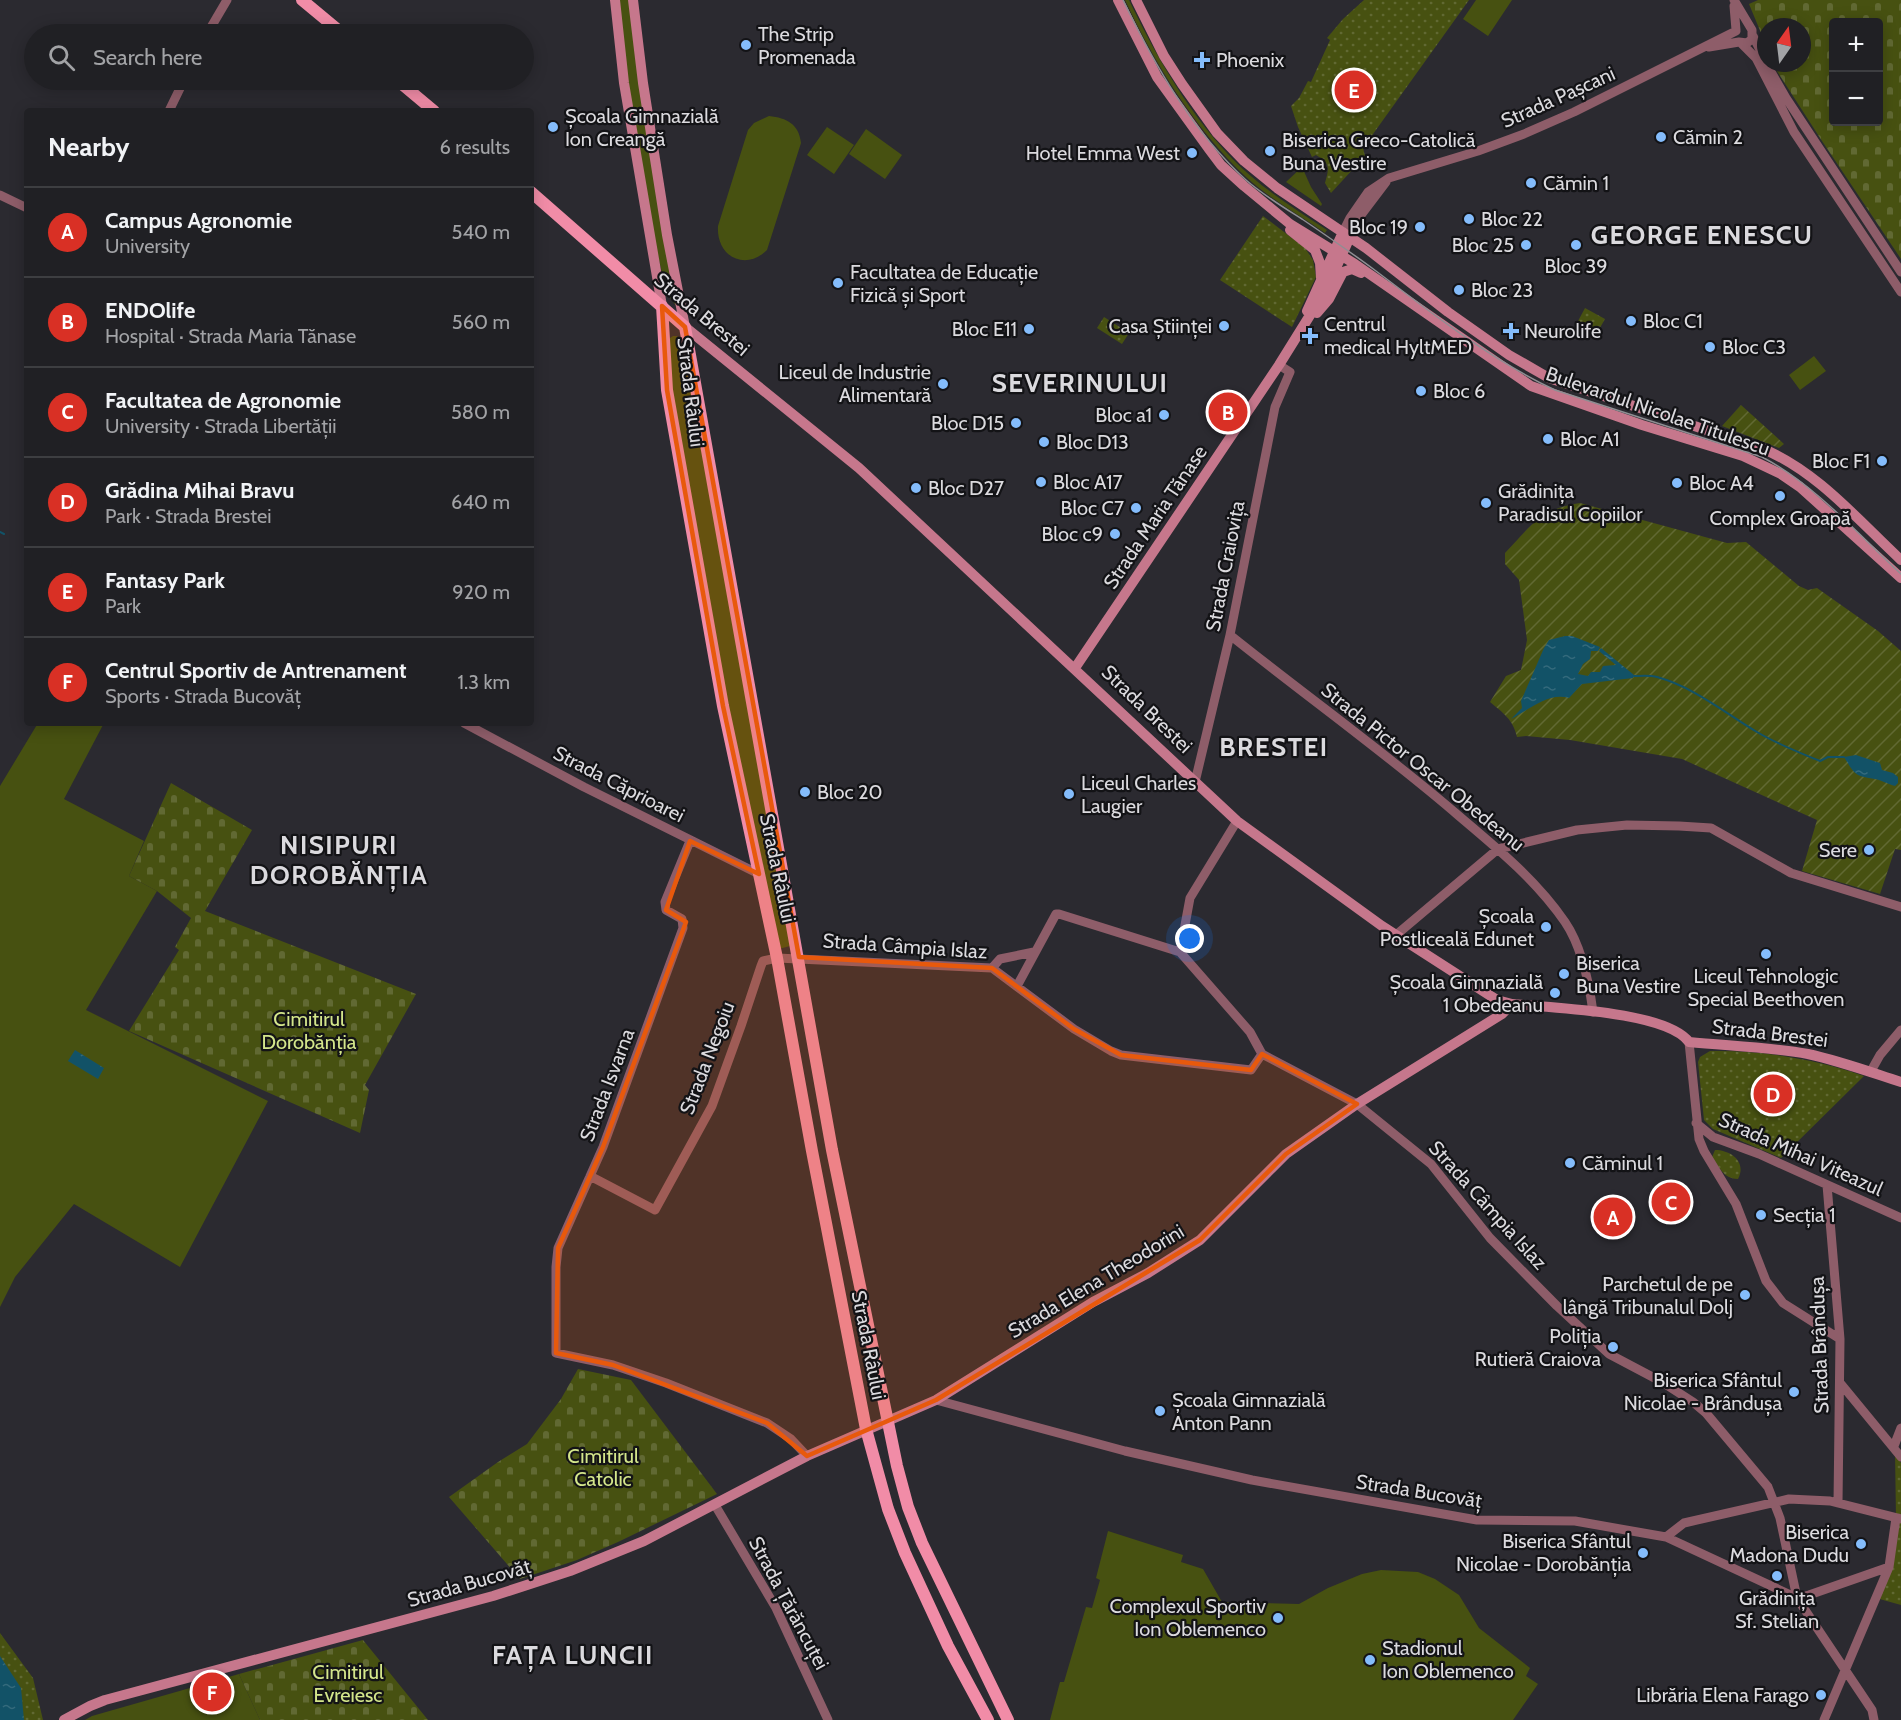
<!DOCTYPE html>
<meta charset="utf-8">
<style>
body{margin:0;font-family:Cabin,sans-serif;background:#28282c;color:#f1f3f6}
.controls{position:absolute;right:18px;top:18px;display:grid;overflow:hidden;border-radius:6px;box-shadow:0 3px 15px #0003}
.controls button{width:54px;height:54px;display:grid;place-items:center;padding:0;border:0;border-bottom:2px solid #3d3e41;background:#202024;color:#f1f3f6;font:30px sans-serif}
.compass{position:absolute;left:1757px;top:18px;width:54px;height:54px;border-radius:50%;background:#202024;box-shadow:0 3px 15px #0003;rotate:14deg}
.you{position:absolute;left:1190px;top:939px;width:21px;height:21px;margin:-15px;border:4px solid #fff;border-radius:50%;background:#1a73e8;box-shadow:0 0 0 9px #1a73e833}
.badge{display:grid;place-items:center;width:39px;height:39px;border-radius:50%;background:#d93025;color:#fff;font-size:20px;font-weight:700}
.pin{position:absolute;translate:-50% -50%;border:3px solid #fff;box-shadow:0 2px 6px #0006}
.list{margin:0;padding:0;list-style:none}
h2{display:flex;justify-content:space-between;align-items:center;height:78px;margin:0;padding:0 24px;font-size:26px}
h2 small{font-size:20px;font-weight:400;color:#a2a3a6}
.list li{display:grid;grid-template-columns:39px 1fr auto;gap:18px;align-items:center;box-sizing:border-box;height:90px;padding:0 24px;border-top:2px solid #3d3e41}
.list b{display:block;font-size:22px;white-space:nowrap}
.list p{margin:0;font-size:20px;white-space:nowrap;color:#a2a3a6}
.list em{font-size:20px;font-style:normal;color:#a2a3a6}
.icon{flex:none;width:33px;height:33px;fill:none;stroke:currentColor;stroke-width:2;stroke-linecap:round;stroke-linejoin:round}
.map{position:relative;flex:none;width:1901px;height:1720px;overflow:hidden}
.search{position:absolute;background:#202024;box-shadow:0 3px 15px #0003;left:24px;top:24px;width:510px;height:66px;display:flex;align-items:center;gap:15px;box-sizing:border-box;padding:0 21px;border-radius:33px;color:#a2a3a6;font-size:22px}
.panel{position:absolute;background:#202024;box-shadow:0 3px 15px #0003;left:24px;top:108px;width:510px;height:618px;border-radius:6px}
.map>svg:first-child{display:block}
</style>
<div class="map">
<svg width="1901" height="1720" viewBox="0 0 1901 1720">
<defs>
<pattern id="cemetery-stones" width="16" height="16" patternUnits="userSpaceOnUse" patternTransform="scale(1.5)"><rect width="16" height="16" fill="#475111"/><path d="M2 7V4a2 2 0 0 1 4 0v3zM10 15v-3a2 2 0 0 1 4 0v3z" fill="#616933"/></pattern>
<pattern id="park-dots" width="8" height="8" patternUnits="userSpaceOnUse" patternTransform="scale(1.5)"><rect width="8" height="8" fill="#475111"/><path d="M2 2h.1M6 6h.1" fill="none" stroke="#616933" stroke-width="1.8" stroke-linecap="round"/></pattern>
<pattern id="garden-furrows" width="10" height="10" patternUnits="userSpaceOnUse" patternTransform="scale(1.5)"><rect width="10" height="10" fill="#475111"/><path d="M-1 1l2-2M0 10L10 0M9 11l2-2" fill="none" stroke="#616933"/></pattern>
<pattern id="water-ripples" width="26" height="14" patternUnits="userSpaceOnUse" patternTransform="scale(1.5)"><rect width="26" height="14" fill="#125267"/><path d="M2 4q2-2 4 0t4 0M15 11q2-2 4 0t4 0" fill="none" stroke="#346a7c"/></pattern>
</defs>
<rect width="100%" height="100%" fill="#2b2a30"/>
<path fill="#475111" d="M618 0H630L677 307 667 294 654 239 628 83Z
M1125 0H1129C1158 61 1200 133 1252 177 1275 197 1302 213 1327 230L1325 233C1299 215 1270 199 1246 177 1194 128 1155 64 1125 0Z
M1476 0H1512L1488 36 1463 19Z
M769 116C787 118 799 124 801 143L767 250C745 272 716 256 718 226L748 130 754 123Z
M827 127 854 145 834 174 807 155Z
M866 129 902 155 885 179 849 154Z
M1302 167 1311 187 1322 204 1321 206 1286 182Z
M673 336H677L681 343 696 414 790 946 779 949 742 784 669 377 668 343 670 338Z
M1814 356 1826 371 1800 390 1789 375Z
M38 723H104L64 799 144 841 129 876 157 891 86 1010 268 1101 180 1267 74 1204 15 1277 0 1307V786Z
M1108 1531 1183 1555 1181 1562 1203 1569 1222 1602 1299 1604 1328 1588 1362 1574 1381 1570 1418 1572 1435 1579 1459 1595 1479 1628 1530 1668 1526 1676 1538 1684 1513 1720H1050L1060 1682H1064L1086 1607 1092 1608 1100 1580 1096 1578Z
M239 1674 260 1720H85L92 1716Z"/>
<path fill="url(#cemetery-stones)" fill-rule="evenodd" d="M1758 0H1901V259L1822 141 1775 68 1773 63H1802V27H1766V45L1749 4ZM1834 22H1878V122H1834Z
M171 783 252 830 205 911 416 994 365 1085 369 1090 360 1133 129 1031 179 950 175 947 191 918 157 891 129 876Z
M578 1369 631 1380 717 1494 618 1542 577 1560 520 1579 449 1497 498 1462 527 1444 561 1399Z
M363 1640 428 1720H260L239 1674Z"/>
<path fill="url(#park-dots)" d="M1364 0H1469L1363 148 1365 156 1331 193 1325 183C1329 168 1331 164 1316 155L1312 157 1298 127 1291 106 1299 98 1308 81 1311 82 1330 40 1327 38 1343 19Z
M1263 216 1305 248 1313 260 1316 277 1292 327 1220 280Z
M1585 308 1605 319 1597 333 1577 323Z
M1104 317 1129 333 1122 344 1097 328Z
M1710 1051C1762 1050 1815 1059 1864 1076L1781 1158 1713 1129 1704 1120 1698 1062 1700 1057Z
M1715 1150C1731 1150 1747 1162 1738 1179 1724 1179 1719 1167 1712 1157Z
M1895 1452 1901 1463V1605L1876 1598 1889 1567 1896 1518Z
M0 1633 33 1678 43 1720H0Z"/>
<path fill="url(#garden-furrows)" d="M1741 405 1784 444 1779 448 1722 426Z
M1580 503 1727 543 1746 542 1799 586 1808 590 1817 588 1878 631 1901 651V850L1895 849 1880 894 1802 871 1817 820 1682 759 1570 740 1526 736 1517 737C1513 719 1503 713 1490 702L1506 676 1521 670 1527 640 1519 580 1505 564V553C1531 526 1540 509 1580 503Z"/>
<path fill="url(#water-ripples)" d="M1565 636H1572L1600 647 1598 651H1591L1590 659 1583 664 1578 674 1588 676 1591 672H1600L1603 666 1616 665 1599 651 1601 648 1634 675 1633 678 1582 684 1569 698C1548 692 1529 710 1511 719L1522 708 1521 701 1544 648 1549 640Z
M1856 755 1880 763 1882 770 1893 773 1898 777V783L1895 786C1888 784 1881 780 1875 779 1855 776 1855 775 1844 757Z
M75 1050 104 1068 98 1079 68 1061Z
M0 1656 21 1688 24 1720H0Z"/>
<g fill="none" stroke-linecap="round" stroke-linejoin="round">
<path stroke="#125267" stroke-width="2" d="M0 532 4 534
M1634 676C1641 676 1650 675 1657 677 1694 687 1725 713 1757 732 1777 744 1798 752 1820 761L1828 757H1844"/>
<path stroke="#8e5d69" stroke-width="9" d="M1734 6 1736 30
M207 34 227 0
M1753 36 1766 62
M1741 43 1756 58 1794 132 1901 292
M1709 47 1739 42 1747 43 1752 39V30L1734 0
M1766 63 1786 98 1901 272
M169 111 184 80
M0 195 27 208
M1343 232 1350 218 1368 192 1389 178 1478 151 1524 134 1574 112 1736 31
M1350 237 1361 215 1386 182
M1230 635C1306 696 1385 752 1459 816 1497 848 1536 880 1565 922 1582 947 1589 982 1593 1012
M464 723 584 787 759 874
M1195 782 1230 635 1275 407 1290 372 1279 365
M690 841 665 902 666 910 682 919 683 928 603 1147 558 1248 556 1267V1353L613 1365 666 1383 767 1423 791 1439 807 1456
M1396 935 1498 849 1577 830 1627 825 1679 826 1711 828 1791 873 1901 907
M1180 952 1190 898 1237 821
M992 968 1000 959 1034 952
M1017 986 1056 914H1059L1180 952 1250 1032 1262 1054
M1689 1042 1699 1139 1704 1151 1736 1204 1766 1281 1783 1303 1840 1339
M1871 1071 1880 1055 1901 1030
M1696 1123 1713 1137 1759 1154 1901 1218
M590 1176 655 1210 712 1106 741 1026 761 966 763 961 777 958 992 968 1074 1029 1111 1051 1121 1055 1251 1070 1262 1054 1357 1104 1431 1164 1490 1238 1557 1306 1609 1354 1662 1382 1693 1402 1706 1413 1768 1487 1780 1518 1797 1598 1872 1710 1874 1720
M1827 1185 1840 1339 1838 1503
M1841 1384 1901 1457
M936 1400 1125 1451 1252 1480 1477 1520 1575 1521 1666 1537 1797 1598 1809 1595 1889 1567
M1894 1446 1901 1428
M715 1505 776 1608 828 1720
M1666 1537 1684 1523 1789 1499 1830 1501 1901 1519
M1824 1720 1889 1567 1896 1518"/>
<path stroke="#c6778c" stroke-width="10" d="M615 0 624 83 662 306
M633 0 643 83 667 235 685 327 859 468 1237 821 1382 926 1497 1000 1512 1004C1551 1008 1666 1011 1689 1042 1729 1046 1769 1047 1808 1054 1840 1061 1870 1072 1901 1082
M1118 0 1157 77 1209 149 1221 165 1244 186 1290 224 1355 264 1531 386 1642 425 1743 456 1781 474 1800 487 1901 578
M1136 0 1164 56 1182 84 1217 133 1244 161 1277 188 1366 248 1448 312 1509 355 1549 378 1761 448C1816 470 1858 520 1901 560
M1290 230 1315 250 1320 263 1321 278
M1307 311 1343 232
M1317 313 1329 299 1343 272 1352 269 1361 273
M1075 668 1279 365 1312 312 1336 268 1350 237
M64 1720 90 1706 105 1700 493 1596 570 1571 644 1541 807 1456 936 1400 1093 1302 1148 1273 1200 1240 1286 1154 1357 1104 1502 1014 1512 1004"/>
<path stroke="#f18ca7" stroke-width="12" d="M302 0 343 34
M397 80 434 111
M531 192 685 327 832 1150 897 1466 908 1507 922 1543 1008 1720
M662 306 667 390 723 706 777 958 812 1151 866 1429 888 1509 905 1553 948 1646 988 1720"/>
<path stroke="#8f8e93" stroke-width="1.5" d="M1123 0C1154 64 1192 131 1246 180 1263 195 1283 207 1302 219 1327 236 1352 253 1376 271 1433 314 1491 360 1555 390L1762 457C1814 484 1858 534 1901 574"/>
</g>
<path fill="#e8590c" fill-opacity="0.2" stroke="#e8590c" stroke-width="4.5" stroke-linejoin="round" d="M662 306 685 327 799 957 992 968 1074 1029 1121 1055 1251 1070 1262 1054 1357 1104 1286 1154 1200 1240 936 1400 807 1456 767 1423 613 1365 556 1353 558 1248 603 1147 686 922 666 910 690 841 759 874 723 706 667 390Z"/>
<g fill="#84bcfb" stroke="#131316" stroke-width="2">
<circle cx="746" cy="45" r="6"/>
<path d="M1199 51h6v6h6v6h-6v6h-6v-6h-6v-6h6z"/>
<circle cx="553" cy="127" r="6"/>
<circle cx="1661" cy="137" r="6"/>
<circle cx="1270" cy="151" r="6"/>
<circle cx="1192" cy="153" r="6"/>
<circle cx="1531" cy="183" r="6"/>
<circle cx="1469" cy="219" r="6"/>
<circle cx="1420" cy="227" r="6"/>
<circle cx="1526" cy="245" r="6"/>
<circle cx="1576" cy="245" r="6"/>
<circle cx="838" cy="283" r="6"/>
<circle cx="1459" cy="290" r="6"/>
<circle cx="1631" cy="321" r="6"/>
<circle cx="1224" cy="326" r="6"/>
<circle cx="1029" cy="329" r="6"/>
<path d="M1508 322h6v6h6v6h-6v6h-6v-6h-6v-6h6z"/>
<path d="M1307 327h6v6h6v6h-6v6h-6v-6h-6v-6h6z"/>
<circle cx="1710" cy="347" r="6"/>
<circle cx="943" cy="384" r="6"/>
<circle cx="1421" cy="391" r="6"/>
<circle cx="1164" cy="415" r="6"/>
<circle cx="1016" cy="423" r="6"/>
<circle cx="1548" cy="439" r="6"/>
<circle cx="1044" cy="442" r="6"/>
<circle cx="1882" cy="461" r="6"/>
<circle cx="1041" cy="482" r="6"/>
<circle cx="1677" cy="483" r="6"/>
<circle cx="916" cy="488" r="6"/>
<circle cx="1780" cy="496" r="6"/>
<circle cx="1486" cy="503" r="6"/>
<circle cx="1136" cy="508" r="6"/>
<circle cx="1115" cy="534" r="6"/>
<circle cx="805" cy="792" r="6"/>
<circle cx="1069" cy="794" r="6"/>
<circle cx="1869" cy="850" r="6"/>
<circle cx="1546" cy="927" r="6"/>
<circle cx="1766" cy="954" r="6"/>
<circle cx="1564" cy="974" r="6"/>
<circle cx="1555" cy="993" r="6"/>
<circle cx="1570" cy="1163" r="6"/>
<circle cx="1761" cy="1215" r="6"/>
<circle cx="1745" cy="1295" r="6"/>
<circle cx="1613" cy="1347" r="6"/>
<circle cx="1794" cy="1392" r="6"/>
<circle cx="1160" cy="1411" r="6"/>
<circle cx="1861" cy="1544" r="6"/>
<circle cx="1643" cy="1553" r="6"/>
<circle cx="1777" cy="1576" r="6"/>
<circle cx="1278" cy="1618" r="6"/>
<circle cx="1370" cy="1660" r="6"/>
<circle cx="1821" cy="1695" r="6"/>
</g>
<g text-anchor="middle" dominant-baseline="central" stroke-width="4.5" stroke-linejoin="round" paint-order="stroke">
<g font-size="20" fill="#dbdade" stroke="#131316" text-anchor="start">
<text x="758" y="34">The Strip<tspan x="758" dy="23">Promenada</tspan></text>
<text x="1216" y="60">Phoenix</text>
<text x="565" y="116">Școala Gimnazială<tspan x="565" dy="23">Ion Creangă</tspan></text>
<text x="1673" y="137">Cămin 2</text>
<text x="1282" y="140">Biserica Greco-Catolică<tspan x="1282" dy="23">Buna Vestire</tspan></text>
<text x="1180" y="153" text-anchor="end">Hotel Emma West</text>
<text x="1543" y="183">Cămin 1</text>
<text x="1481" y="219">Bloc 22</text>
<text x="1408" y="227" text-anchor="end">Bloc 19</text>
<text x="1514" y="245" text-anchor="end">Bloc 25</text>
<text x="1576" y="266" text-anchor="middle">Bloc 39</text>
<text x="850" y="272">Facultatea de Educație<tspan x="850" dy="23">Fizică și Sport</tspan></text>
<text x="1471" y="290">Bloc 23</text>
<text x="1643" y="321">Bloc C1</text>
<text x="1324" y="324">Centrul<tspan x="1324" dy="23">medical HyltMED</tspan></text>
<text x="1212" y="326" text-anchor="end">Casa Științei</text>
<text x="1017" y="329" text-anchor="end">Bloc E11</text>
<text x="1524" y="331">Neurolife</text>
<text x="1722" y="347">Bloc C3</text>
<text x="931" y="372" text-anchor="end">Liceul de Industrie<tspan x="931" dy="23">Alimentară</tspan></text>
<text x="1433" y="391">Bloc 6</text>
<text x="1152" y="415" text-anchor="end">Bloc a1</text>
<text x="1004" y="423" text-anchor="end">Bloc D15</text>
<text x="1560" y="439">Bloc A1</text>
<text x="1056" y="442">Bloc D13</text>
<text x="1870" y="461" text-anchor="end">Bloc F1</text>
<text x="1053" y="482">Bloc A17</text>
<text x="1689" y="483">Bloc A4</text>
<text x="928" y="488">Bloc D27</text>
<text x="1498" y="491">Grădinița<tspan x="1498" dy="23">Paradisul Copiilor</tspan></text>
<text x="1124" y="508" text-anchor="end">Bloc C7</text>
<text x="1780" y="518" text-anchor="middle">Complex Groapă</text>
<text x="1103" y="534" text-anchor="end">Bloc c9</text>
<text x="1081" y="783">Liceul Charles<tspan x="1081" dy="23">Laugier</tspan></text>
<text x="817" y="792">Bloc 20</text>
<text x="1857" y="850" text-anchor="end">Sere</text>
<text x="1534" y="916" text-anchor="end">Școala<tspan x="1534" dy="23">Postliceală Edunet</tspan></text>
<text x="1576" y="963">Biserica<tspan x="1576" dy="23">Buna Vestire</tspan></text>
<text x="1766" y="976" text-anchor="middle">Liceul Tehnologic<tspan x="1766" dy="23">Special Beethoven</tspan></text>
<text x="1543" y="982" text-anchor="end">Școala Gimnazială<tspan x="1543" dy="23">1 Obedeanu</tspan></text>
<text x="1582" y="1163">Căminul 1</text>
<text x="1773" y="1215">Secția 1</text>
<text x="1733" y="1284" text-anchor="end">Parchetul de pe<tspan x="1733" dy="23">lângă Tribunalul Dolj</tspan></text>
<text x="1601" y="1336" text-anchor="end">Poliția<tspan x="1601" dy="23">Rutieră Craiova</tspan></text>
<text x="1782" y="1380" text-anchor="end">Biserica Sfântul<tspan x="1782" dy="23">Nicolae - Brândușa</tspan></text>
<text x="1172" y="1400">Școala Gimnazială<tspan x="1172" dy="23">Anton Pann</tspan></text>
<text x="1849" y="1532" text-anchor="end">Biserica<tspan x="1849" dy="23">Madona Dudu</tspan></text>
<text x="1631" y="1541" text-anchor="end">Biserica Sfântul<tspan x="1631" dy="23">Nicolae - Dorobănția</tspan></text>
<text x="1777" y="1598" text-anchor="middle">Grădinița<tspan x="1777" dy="23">Sf. Stelian</tspan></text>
<text x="1266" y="1606" text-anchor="end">Complexul Sportiv<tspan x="1266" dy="23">Ion Oblemenco</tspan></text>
<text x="1382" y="1648">Stadionul<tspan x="1382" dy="23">Ion Oblemenco</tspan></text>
<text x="1809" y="1695" text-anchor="end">Librăria Elena Farago</text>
</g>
<g font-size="20" fill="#dbdade" stroke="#131316">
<text transform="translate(1558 97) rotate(-24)">Strada Pașcani</text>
<text transform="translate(702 314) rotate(40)">Strada Brestei</text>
<text transform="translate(691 392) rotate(83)">Strada Râului</text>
<text transform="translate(1658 411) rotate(19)">Bulevardul Nicolae Titulescu</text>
<text transform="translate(1155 517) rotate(-56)">Strada Maria Tănase</text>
<text transform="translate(1225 566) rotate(-79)">Strada Craiovița</text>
<text transform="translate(1147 709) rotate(44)">Strada Brestei</text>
<text transform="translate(1423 767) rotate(39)">Strada Pictor Oscar Obedeanu</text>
<text transform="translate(619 784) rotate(27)">Strada Căprioarei</text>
<text transform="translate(778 868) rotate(78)">Strada Râului</text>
<text transform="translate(905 946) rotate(4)">Strada Câmpia Islaz</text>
<text transform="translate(1770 1033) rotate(7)">Strada Brestei</text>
<text transform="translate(707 1058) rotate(-69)">Strada Negoiu</text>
<text transform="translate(607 1085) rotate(-69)">Strada Isvarna</text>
<text transform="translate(1801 1154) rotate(24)">Strada Mihai Viteazul</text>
<text transform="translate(1488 1205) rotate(48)">Strada Câmpia Islaz</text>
<text transform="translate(1096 1281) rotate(-31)">Strada Elena Theodorini</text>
<text transform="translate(869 1345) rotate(79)">Strada Râului</text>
<text transform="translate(1819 1345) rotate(-92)">Strada Brândușa</text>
<text transform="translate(1419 1491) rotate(9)">Strada Bucovăț</text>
<text transform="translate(469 1583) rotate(-16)">Strada Bucovăț</text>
<text transform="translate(789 1603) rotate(62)">Strada Țărăncuței</text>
</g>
<g font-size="20" fill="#d4e68b" stroke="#131316">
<text x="309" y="1019">Cimitirul<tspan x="309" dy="23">Dorobănția</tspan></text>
<text x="603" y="1456">Cimitirul<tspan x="603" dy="23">Catolic</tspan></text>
<text x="348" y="1672">Cimitirul<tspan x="348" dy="23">Evreiesc</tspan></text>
</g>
<g font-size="26" font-weight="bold" letter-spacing="1.5" fill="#dbdade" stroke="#131316">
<text x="1702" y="235">GEORGE ENESCU</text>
<text x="1080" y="383">SEVERINULUI</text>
<text x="1274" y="747">BRESTEI</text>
<text x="339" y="845">NISIPURI<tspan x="339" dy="30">DOROBĂNȚIA</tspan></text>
<text x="573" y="1655">FAȚA LUNCII</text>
</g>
</g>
</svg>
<div class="controls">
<button>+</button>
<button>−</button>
</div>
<svg class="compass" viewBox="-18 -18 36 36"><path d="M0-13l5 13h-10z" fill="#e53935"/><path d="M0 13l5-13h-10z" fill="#a2a3a6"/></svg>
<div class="you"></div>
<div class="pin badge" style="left:1613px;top:1217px">A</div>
<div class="pin badge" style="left:1228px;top:412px">B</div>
<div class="pin badge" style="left:1671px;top:1202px">C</div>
<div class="pin badge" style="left:1773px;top:1094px">D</div>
<div class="pin badge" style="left:1354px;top:90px">E</div>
<div class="pin badge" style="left:212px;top:1692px">F</div>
<div class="search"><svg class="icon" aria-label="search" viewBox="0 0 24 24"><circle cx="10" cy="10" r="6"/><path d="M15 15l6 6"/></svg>Search here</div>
<section class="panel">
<h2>Nearby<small>6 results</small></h2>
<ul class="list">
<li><span class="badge">A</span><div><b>Campus Agronomie</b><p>University</p></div><em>540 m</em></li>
<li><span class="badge">B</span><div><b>ENDOlife</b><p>Hospital · Strada Maria Tănase</p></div><em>560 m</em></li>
<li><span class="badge">C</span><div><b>Facultatea de Agronomie</b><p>University · Strada Libertății</p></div><em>580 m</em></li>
<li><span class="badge">D</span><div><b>Grădina Mihai Bravu</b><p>Park · Strada Brestei</p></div><em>640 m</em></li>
<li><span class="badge">E</span><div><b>Fantasy Park</b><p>Park</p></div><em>920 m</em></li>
<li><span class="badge">F</span><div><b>Centrul Sportiv de Antrenament</b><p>Sports · Strada Bucovăț</p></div><em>1.3 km</em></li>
</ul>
</section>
</div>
